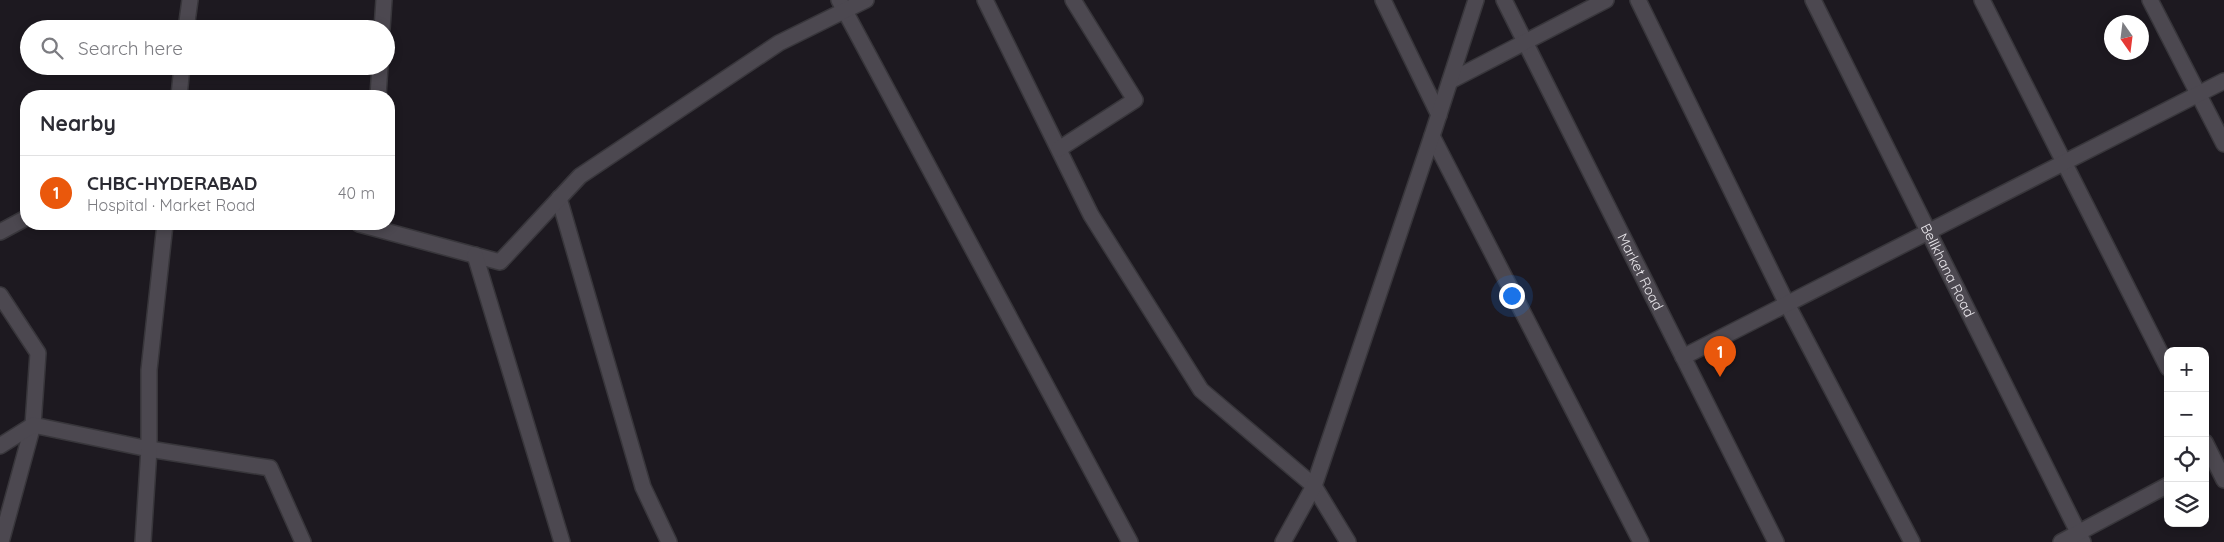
<!DOCTYPE html>
<meta charset="utf-8">
<style>
body{margin:0;font-family:Quicksand,sans-serif;background:#f7f7f7;color:#2b2b33}
.controls{position:absolute;right:15px;bottom:15px;display:grid;overflow:hidden;border-radius:10px;box-shadow:0 2px 8px #0003}
.controls button{width:45px;height:45px;display:grid;place-items:center;padding:0;border:0;border-bottom:1px solid #e1e1e2;background:#fff;color:#2b2b33;font:25px sans-serif}
.compass{position:absolute;left:2104px;top:15px;width:45px;height:45px;border-radius:50%;background:#fff;box-shadow:0 2px 8px #0003;rotate:166deg}
.you{position:absolute;left:1511px;top:295px;width:18px;height:18px;margin:-12px;border:4px solid #fff;border-radius:50%;background:#1a73e8;box-shadow:0 0 0 8px #1a73e833}
.badge{display:grid;place-items:center;width:32px;height:32px;border-radius:50%;background:#ea580c;color:#fff;font-size:16px;font-weight:700}
.pin{position:absolute;translate:-50% -41px;filter:drop-shadow(0 1px 2px #0008)}
.pin::after{content:'';position:absolute;top:26px;width:18px;height:15px;background:inherit;clip-path:polygon(0 0,100% 0,50% 100%)}
.list{margin:0;padding:0;list-style:none}
h2{display:flex;justify-content:space-between;align-items:center;height:65px;margin:0;padding:0 20px;font-size:21px}
h2 small{font-size:16px;font-weight:400;color:#7c7c81}
.list li{display:grid;grid-template-columns:32px 1fr auto;gap:15px;align-items:center;box-sizing:border-box;height:75px;padding:0 20px;border-top:1px solid #e1e1e2}
.list b{display:block;font-size:19px;white-space:nowrap}
.list p{margin:0;font-size:16px;white-space:nowrap;color:#7c7c81}
.list em{font-size:16px;font-style:normal;color:#7c7c81}
.icon{flex:none;width:28px;height:28px;fill:none;stroke:currentColor;stroke-width:2;stroke-linecap:round;stroke-linejoin:round}
.map{position:relative;flex:none;width:2224px;height:542px;overflow:hidden}
.search{position:absolute;background:#fff;box-shadow:0 2px 8px #0003;left:20px;top:20px;width:375px;height:55px;display:flex;align-items:center;gap:12px;box-sizing:border-box;padding:0 18px;border-radius:28px;color:#7c7c81;font-size:19px}
.panel{position:absolute;background:#fff;box-shadow:0 2px 8px #0003;left:20px;top:90px;width:375px;height:140px;border-radius:20px}
.map>svg:first-child{display:block}
</style>
<div class="map">
<svg width="2224" height="542" viewBox="0 0 2224 542">
<rect width="100%" height="100%" fill="#1d1920"/>
<g fill="none" stroke-linecap="round" stroke-linejoin="round">
<defs>
<g id="minor">
<path d="M839 0 1130 542"/>
<path d="M985 0 1091 215 1201 390 1314 486 1348 542"/>
<path d="M1383 0 1439 115"/>
<path id="s1" d="M1504 0 1776 542"/>
<path d="M1638 0 1787 304 1912 542"/>
<path id="s2" d="M1813 0 2083 542"/>
<path d="M1982 0 2168 368"/>
<path d="M2150 0 2224 144"/>
<path d="M186 29 190 0"/>
<path d="M382 29 384 0"/>
<path d="M1450 81 1606 0"/>
<path d="M179 96 182 66"/>
<path d="M378 96 380 66"/>
<path d="M1432 136 1641 542"/>
<path d="M1059 149 1135 100 1073 0"/>
<path d="M559 198 643 487 669 542"/>
<path d="M359 224 500 262 580 176 779 43 866 0"/>
<path d="M0 232 26 218"/>
<path d="M475 255 562 542"/>
<path d="M0 295 38 353 33 425 1 542"/>
<path d="M1683 357 2224 81"/>
<path d="M2205 442 2224 480"/>
<path d="M0 446 33 425 149 449 270 468 303 542"/>
<path d="M143 542 149 449V370L165 224"/>
<path d="M1283 542 1314 486 1432 136 1476 0"/>
<path d="M2061 542 2168 485"/>
</g>
</defs>
<use href="#minor" stroke="#38363b" stroke-width="18"/>
<use href="#minor" stroke="#4c4850" stroke-width="15"/>
</g>
<g text-anchor="middle" dominant-baseline="central" stroke-width="4.5" stroke-linejoin="round" paint-order="stroke">
<g font-size="14" fill="#e8e5ea" stroke="#141017">
<text stroke="none"><textPath href="#s1" startOffset="304">Market Road</textPath></text>
<text stroke="none"><textPath href="#s2" startOffset="302">Bellkhana Road</textPath></text>
</g>
</g>
</svg>
<div class="controls">
<button>+</button>
<button>−</button>
<button><svg class="icon" aria-label="locate" viewBox="0 0 24 24"><circle cx="12" cy="12" r="6"/><path d="M12 2v4M12 18v4M2 12h4M18 12h4"/></svg></button>
<button><svg class="icon" aria-label="layers" viewBox="0 0 24 24"><path d="M12 4l9 5-9 5-9-5zM3 14l9 5 9-5"/></svg></button>
</div>
<svg class="compass" viewBox="-18 -18 36 36"><path d="M0-13l5 13h-10z" fill="#e53935"/><path d="M0 13l5-13h-10z" fill="#7c7c81"/></svg>
<div class="you"></div>
<div class="pin badge" style="left:1720px;top:377px">1</div>
<div class="search"><svg class="icon" aria-label="search" viewBox="0 0 24 24"><circle cx="10" cy="10" r="6"/><path d="M15 15l6 6"/></svg>Search here</div>
<section class="panel">
<h2>Nearby<small></small></h2>
<ul class="list">
<li><span class="badge">1</span><div><b>CHBC-HYDERABAD</b><p>Hospital · Market Road</p></div><em>40 m</em></li>
</ul>
</section>
</div>
